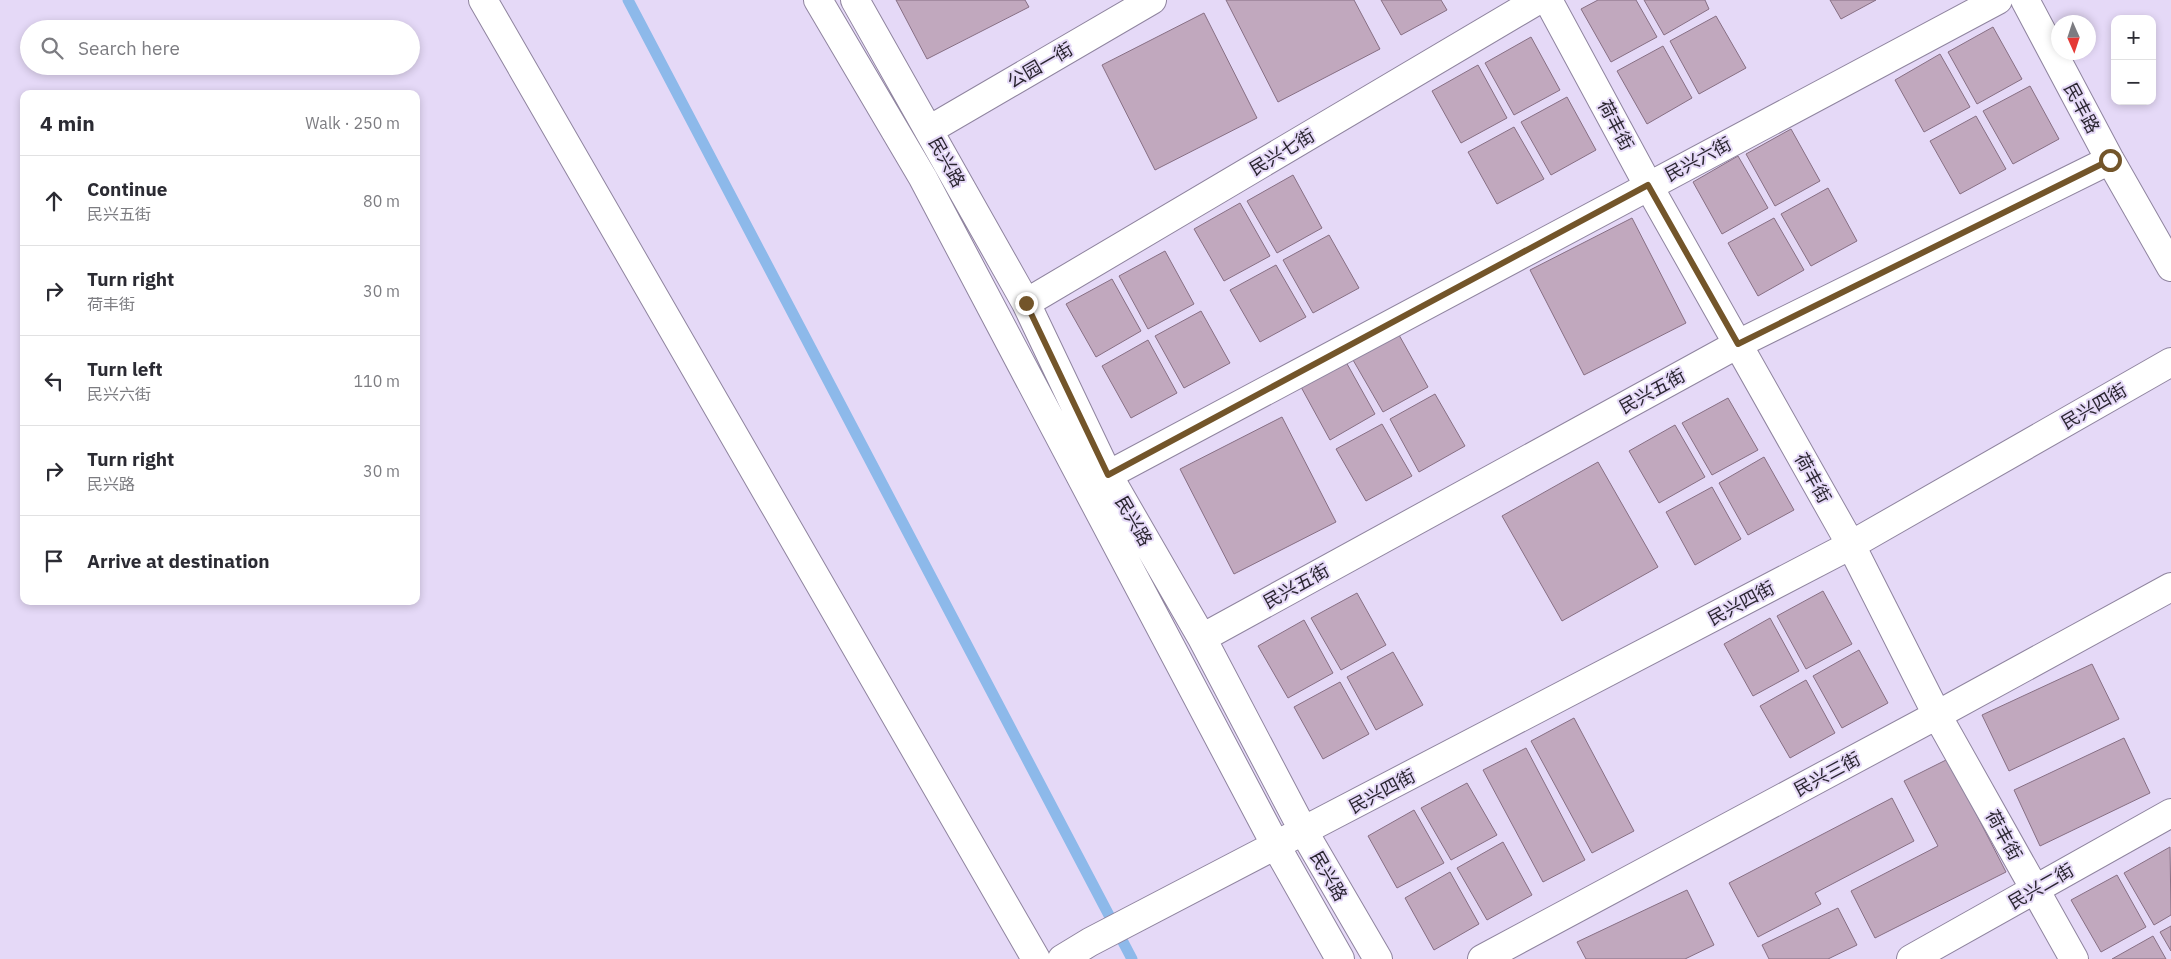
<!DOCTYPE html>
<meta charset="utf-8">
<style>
body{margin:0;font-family:"IBM Plex Sans","Noto Sans SC",sans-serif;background:#f7f7f7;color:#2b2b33}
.controls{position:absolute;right:15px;top:15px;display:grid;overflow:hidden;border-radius:10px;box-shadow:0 2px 8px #0003}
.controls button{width:45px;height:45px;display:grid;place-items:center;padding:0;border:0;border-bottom:1px solid #e1e1e2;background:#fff;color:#2b2b33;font:25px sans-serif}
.compass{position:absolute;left:2051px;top:15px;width:45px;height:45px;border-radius:50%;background:#fff;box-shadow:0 2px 8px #0003;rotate:177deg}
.stop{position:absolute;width:15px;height:15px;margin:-11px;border:4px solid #73552a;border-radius:50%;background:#fff}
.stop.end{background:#73552a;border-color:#fff;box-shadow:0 1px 5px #0008}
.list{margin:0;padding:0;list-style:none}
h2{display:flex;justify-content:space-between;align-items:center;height:65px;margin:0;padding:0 20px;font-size:21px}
h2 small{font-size:16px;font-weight:400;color:#7c7c81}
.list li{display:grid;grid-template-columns:32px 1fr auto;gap:15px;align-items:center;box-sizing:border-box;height:90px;padding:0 20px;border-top:1px solid #e1e1e2}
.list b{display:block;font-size:19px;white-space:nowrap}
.list p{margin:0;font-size:16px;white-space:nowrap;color:#7c7c81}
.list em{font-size:16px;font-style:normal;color:#7c7c81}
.icon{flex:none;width:28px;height:28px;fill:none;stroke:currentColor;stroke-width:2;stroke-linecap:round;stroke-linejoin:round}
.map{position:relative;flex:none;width:2171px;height:959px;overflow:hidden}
.search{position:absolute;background:#fff;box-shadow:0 2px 8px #0003;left:20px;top:20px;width:400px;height:55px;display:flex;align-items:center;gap:12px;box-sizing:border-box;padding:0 18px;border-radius:28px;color:#7c7c81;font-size:19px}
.panel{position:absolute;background:#fff;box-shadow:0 2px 8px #0003;left:20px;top:90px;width:400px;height:515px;border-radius:10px}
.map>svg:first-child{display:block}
</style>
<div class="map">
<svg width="2171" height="959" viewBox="0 0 2171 959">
<rect width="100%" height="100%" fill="#e5d9f7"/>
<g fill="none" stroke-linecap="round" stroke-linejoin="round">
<path stroke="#8db9ea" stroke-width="11" d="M628 0 1132 959"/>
</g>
<path fill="#c1a8be" stroke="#876f84" d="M896 0H1025L1029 7 927 59Z
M1226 0H1354L1380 49 1278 102Z
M1381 0H1441L1447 10 1401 35Z
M1598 0H1636L1657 37 1611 62 1581 9Z
M1644 0H1705L1709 9 1664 35Z
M1830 0H1876L1841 19Z
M1204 13 1257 118 1155 170 1102 65Z
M1716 16 1746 68 1699 94 1670 41Z
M1993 27 2022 79 1977 104 1948 52Z
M1531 37 1560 90 1514 115 1485 63Z
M1663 46 1692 98 1647 124 1617 71Z
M1940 54 1970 107 1924 132 1895 80Z
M1478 65 1507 118 1461 143 1432 91Z
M2030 86 2059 139 2013 164 1983 111Z
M1567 97 1596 150 1551 175 1521 122Z
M1976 116 2006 169 1960 194 1930 141Z
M1514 127 1544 179 1497 204 1468 152Z
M1791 129 1820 181 1775 206 1746 154Z
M1738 156 1768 208 1722 234 1693 182Z
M1293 175 1322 228 1277 253 1247 201Z
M1828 188 1857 241 1811 266 1781 214Z
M1240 203 1270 256 1224 281 1194 229Z
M1632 218 1686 323 1584 375 1530 270Z
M1774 218 1804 270 1758 296 1728 243Z
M1329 235 1359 288 1313 313 1283 260Z
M1165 251 1194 304 1148 329 1119 276Z
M1276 265 1306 317 1260 342 1230 290Z
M1112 279 1141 331 1096 357 1066 304Z
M1201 311 1230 363 1184 388 1155 336Z
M1399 335 1428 387 1383 412 1353 360Z
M1148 340 1177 393 1131 418 1102 366Z
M1346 362 1375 414 1330 440 1301 387Z
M1435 394 1465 446 1419 472 1390 419Z
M1728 398 1758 450 1712 475 1682 423Z
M1282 417 1336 522 1234 574 1180 469Z
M1382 424 1412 476 1366 501 1336 449Z
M1675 425 1705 477 1659 503 1629 451Z
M1764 457 1794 510 1748 535 1719 483Z
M1598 462 1658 567 1562 621 1502 516Z
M1712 487 1741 539 1695 565 1666 512Z
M1823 591 1852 644 1806 669 1777 616Z
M1357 593 1386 645 1341 670 1311 618Z
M1770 618 1799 671 1753 696 1724 644Z
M1304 620 1333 673 1288 698 1258 646Z
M1859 650 1888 703 1842 728 1813 676Z
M1393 652 1423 705 1376 730 1347 677Z
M2092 664 2119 719 2009 771 1982 715Z
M1806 680 1835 733 1790 758 1760 706Z
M1340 682 1369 734 1323 759 1294 707Z
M1574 718 1634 831 1592 853 1531 741Z
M2124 738 2150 793 2040 846 2014 790Z
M1526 748 1585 860 1543 882 1483 770Z
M1948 759 2006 872 1875 938 1851 891 1938 846 1904 781Z
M1467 783 1497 835 1451 860 1421 808Z
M1892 798 1914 841 1815 893 1821 904 1758 937 1729 883Z
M1414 810 1444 863 1397 888 1368 836Z
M1503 842 1532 895 1487 920 1457 868Z
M2170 847 2171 915 2154 925 2124 873Z
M1450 872 1479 924 1434 950 1405 898Z
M2117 875 2146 927 2101 952 2071 900Z
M1687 890 1714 945 1685 959H1586L1577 942Z
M1838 908 1857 945 1828 959H1769L1762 945Z
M2171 926V951L2160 932Z
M2153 936 2166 959H2112Z"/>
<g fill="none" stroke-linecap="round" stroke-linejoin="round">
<defs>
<path id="minor" d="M483 0 1036 959
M818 0 923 178 1276 846 1340 959
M855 0 1026 303 1108 475 1202 638 1304 832 1378 959
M1548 0 1648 185 1851 545 1937 715 2074 959
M2025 0 2110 160 2171 267
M929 130 1152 0
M1026 303 1538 0
M1108 475 1998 0
M1202 638 1738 344 2110 160
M1062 959 1090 942 1851 545 2171 362
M1482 959 1937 715 2171 587
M1911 959 2171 813"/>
</defs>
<use href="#minor" stroke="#8f849f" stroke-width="30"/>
<use href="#minor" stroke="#fff" stroke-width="28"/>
</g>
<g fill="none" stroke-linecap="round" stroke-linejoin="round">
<path stroke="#73552a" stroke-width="6" d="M1026 303 1108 475 1648 185 1738 344 2110 160"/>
</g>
<g text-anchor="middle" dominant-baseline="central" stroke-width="4" stroke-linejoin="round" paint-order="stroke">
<g font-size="18" fill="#2b2631" stroke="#e5d9f7">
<text transform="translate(1040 65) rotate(-30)">公园一街</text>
<text transform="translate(2082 108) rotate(62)">民丰路</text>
<text transform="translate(1616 125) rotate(62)">荷丰街</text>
<text transform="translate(1282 152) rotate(-31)">民兴七街</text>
<text transform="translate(1698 159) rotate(-28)">民兴六街</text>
<text transform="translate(947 162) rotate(61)">民兴路</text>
<text transform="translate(1652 391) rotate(-29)">民兴五街</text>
<text transform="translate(2094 406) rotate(-30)">民兴四街</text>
<text transform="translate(1813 478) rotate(61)">荷丰街</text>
<text transform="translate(1134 521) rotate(60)">民兴路</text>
<text transform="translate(1296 586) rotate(-29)">民兴五街</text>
<text transform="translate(1741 603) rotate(-28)">民兴四街</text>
<text transform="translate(1827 774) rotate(-28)">民兴三街</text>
<text transform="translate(1382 791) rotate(-28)">民兴四街</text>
<text transform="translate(2004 835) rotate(61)">荷丰街</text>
<text transform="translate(1329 876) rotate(60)">民兴路</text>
<text transform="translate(2041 886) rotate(-30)">民兴二街</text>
</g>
</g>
</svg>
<div class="controls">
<button>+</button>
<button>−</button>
</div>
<svg class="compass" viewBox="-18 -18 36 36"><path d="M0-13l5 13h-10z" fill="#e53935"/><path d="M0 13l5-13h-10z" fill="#7c7c81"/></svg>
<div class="stop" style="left:2110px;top:160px"></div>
<div class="stop end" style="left:1026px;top:303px"></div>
<div class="search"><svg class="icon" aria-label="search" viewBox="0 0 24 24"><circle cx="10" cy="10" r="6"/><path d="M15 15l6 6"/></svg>Search here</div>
<section class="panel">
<h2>4 min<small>Walk · 250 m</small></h2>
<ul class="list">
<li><svg class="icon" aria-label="ahead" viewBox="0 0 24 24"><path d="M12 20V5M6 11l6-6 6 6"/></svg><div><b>Continue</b><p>民兴五街</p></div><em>80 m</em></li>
<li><svg class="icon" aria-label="right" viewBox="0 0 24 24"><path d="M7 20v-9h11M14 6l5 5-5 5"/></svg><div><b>Turn right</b><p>荷丰街</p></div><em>30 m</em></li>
<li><svg class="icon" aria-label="left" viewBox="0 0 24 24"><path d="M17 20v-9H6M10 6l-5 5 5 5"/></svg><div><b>Turn left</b><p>民兴六街</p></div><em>110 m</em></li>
<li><svg class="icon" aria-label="right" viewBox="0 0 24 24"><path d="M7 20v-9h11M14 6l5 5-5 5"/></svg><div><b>Turn right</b><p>民兴路</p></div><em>30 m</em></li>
<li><svg class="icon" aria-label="arrive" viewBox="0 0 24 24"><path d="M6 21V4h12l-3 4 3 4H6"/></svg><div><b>Arrive at destination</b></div></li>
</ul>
</section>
</div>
